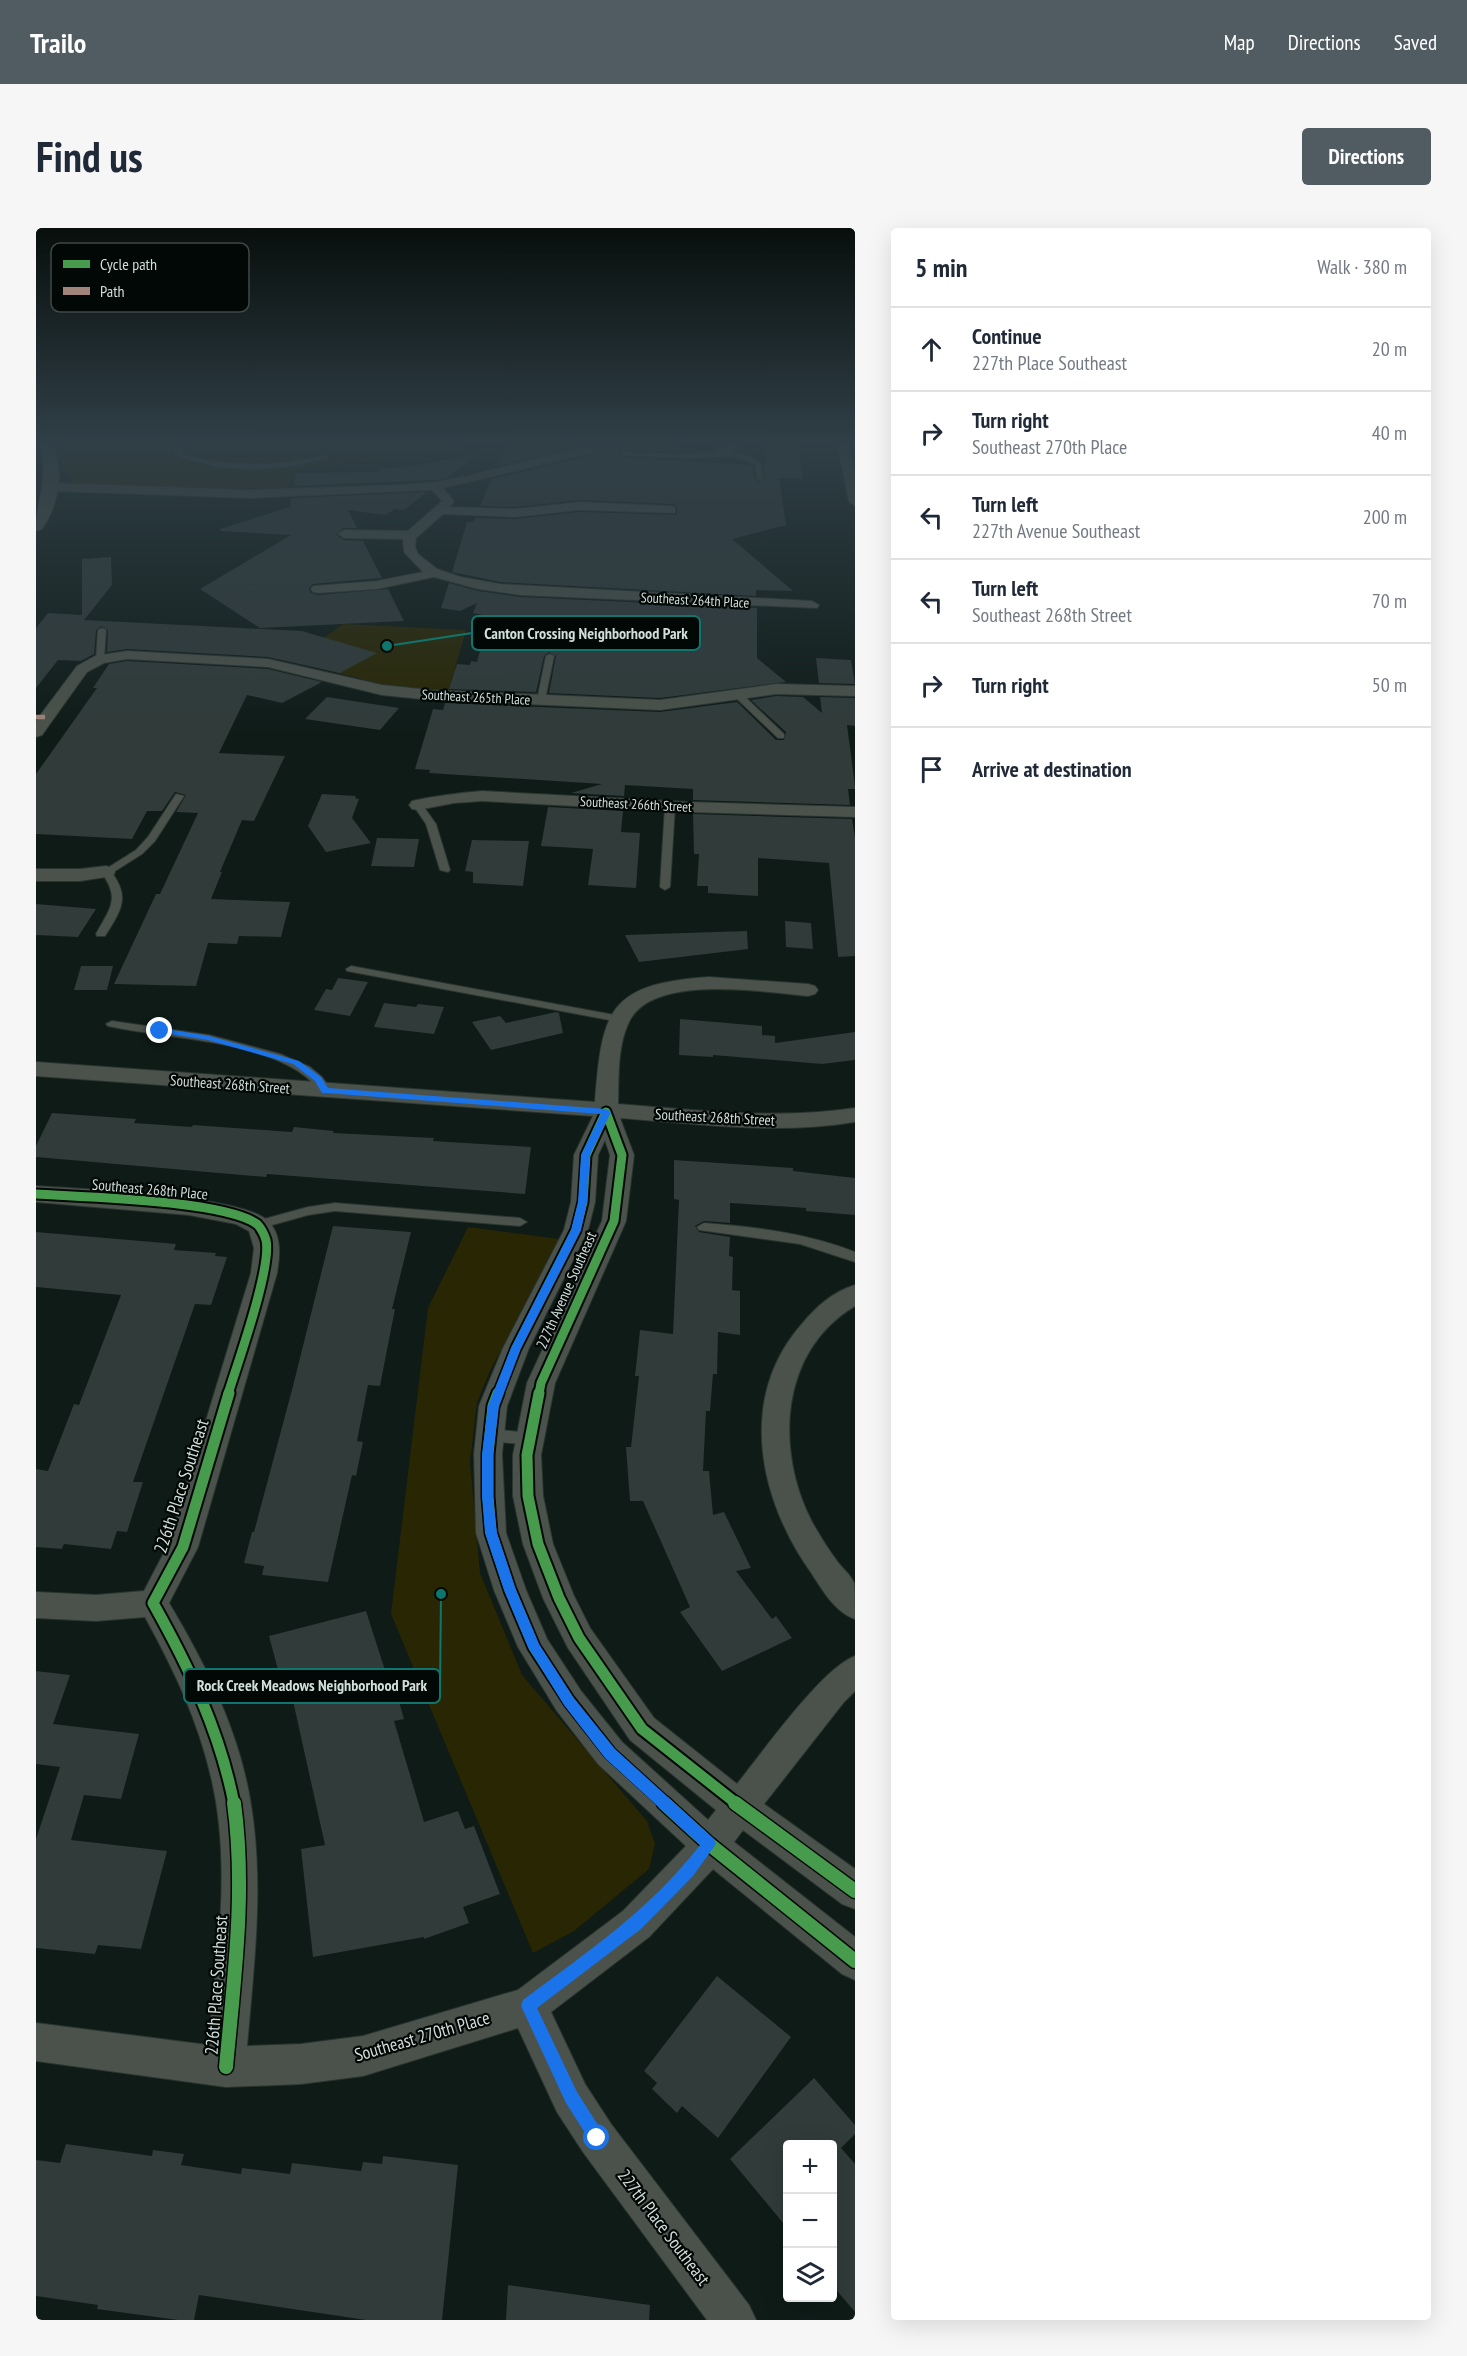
<!DOCTYPE html>
<meta charset="utf-8">
<style>
body{margin:0;font-family:"PT Sans Narrow",sans-serif;background:#f6f6f7;color:#1f2937}
.controls{position:absolute;right:18px;bottom:18px;display:grid;overflow:hidden;border-radius:6px;box-shadow:0 6px 24px #0002}
.controls button{width:54px;height:54px;display:grid;place-items:center;padding:0;border:0;border-bottom:2px solid #e0e1e3;background:#fff;color:#1f2937;font:30px sans-serif}
.stop{position:absolute;width:18px;height:18px;margin:-14px;border:4px solid #1a73e8;border-radius:50%;background:#fff}
.stop.end{background:#1a73e8;border-color:#fff;box-shadow:0 2px 6px #0008}
.list{margin:0;padding:0;list-style:none}
h2{display:flex;justify-content:space-between;align-items:center;height:78px;margin:0;padding:0 24px;font-size:26px}
h2 small{font-size:20px;font-weight:400;color:#747a83}
.list li{display:grid;grid-template-columns:39px 1fr auto;gap:18px;align-items:center;box-sizing:border-box;height:84px;padding:0 24px;border-top:2px solid #e0e1e3}
.list b{display:block;font-size:22px;white-space:nowrap}
.list p{margin:0;font-size:20px;white-space:nowrap;color:#747a83}
.list em{font-size:20px;font-style:normal;color:#747a83}
.icon{flex:none;width:33px;height:33px;fill:none;stroke:currentColor;stroke-width:2;stroke-linecap:round;stroke-linejoin:round}
.map{position:relative;flex:none;width:819px;height:2092px;overflow:hidden;border-radius:6px}
header{display:flex;align-items:center;gap:36px;box-sizing:border-box;height:84px;padding:0 30px;background:#505c62;color:#fff}
header strong{font-size:28px}
nav{display:flex;gap:33px;margin-inline-start:auto;font-size:21px}
.intro{display:flex;align-items:center;justify-content:space-between;box-sizing:border-box;height:144px;padding:0 36px}
h1{margin:0;font-size:42px}
.button{padding:15px 27px;border-radius:6px;background:#505c62;color:#fff;font-size:21px;font-weight:700}
main{display:flex;gap:36px;padding:0 36px}
aside{flex:1;background:#fff;border-radius:6px;box-shadow:0 6px 24px #0002}
.map>svg:first-child{display:block}
</style>
<header>
<strong>Trailo</strong>
<nav><a>Map</a><a>Directions</a><a>Saved</a></nav>
</header>
<div class="intro"><h1>Find us</h1><a class="button">Directions</a></div>
<main>
<div class="map">
<svg width="819" height="2092" viewBox="0 0 819 2092">
<rect width="100%" height="100%" fill="#0e1b17"/>
<path fill="#292703" d="M18 213H446L374 227 261 241 251 260 163 261 34 255Z
M307 396 430 402 413 462 353 458 255 433Z
M432 999 523 1011 453 1145 441 1175 434 1234 444 1345 486 1447 611 1593 619 1616 613 1641 538 1703 497 1725 355 1386 392 1080Z"/>
<path fill="#303b3a" d="M486 213H558L461 238 470 217Z
M589 213 641 216 644 219V224L587 222 583 226 585 229 714 237 717 238 719 250 723 254 729 250 727 237H730L728 216H762L767 251 743 250 750 297 696 311 757 363 720 362V368L464 354 416 344 431 294H437L439 290 479 291 543 284 641 287V278L635 276 543 272 479 279 444 278 456 251 552 228Z
M442 226 410 250 399 252 258 258 260 245 343 244 341 241 371 239Z
M391 264 368 282 359 281 350 287 312 282 321 300H307L300 307 308 312 327 313 346 350 277 356 273 360 275 365 282 367 352 361 368 393 224 400 164 361 255 307 184 303V301L254 279 255 270Z
M75 329 76 357 48 392 266 403 341 425 304 445 232 429 91 421 71 424 72 402 65 398 60 402 58 426 45 433 22 432 0 460V400L12 385 46 387V331Z
M413 355 442 363 485 369 721 380V430L750 454 624 470 513 465 520 428 513 424 508 428 500 464 413 461 421 436 434 437 435 433 441 434 453 388 437 385 441 375 424 383 405 380Z
M780 430 815 432 819 456 783 455Z
M91 433 232 441 286 454 246 475 211 467 183 525 249 528 218 593 206 592 184 644H186L175 671 254 674 245 709 203 708 201 716 172 715 160 758 78 756 120 666H124L162 585 140 584 150 567 139 564 126 583H111L96 611 0 606V546L61 460H57L73 436Z
M740 468 767 469 786 485 784 469 819 470V498L811 497 819 558V561H812L814 577 657 572V561L589 557 588 568 535 565 566 556 393 545 394 542 379 541 397 481 407 482 409 475 624 484 701 474 740 512H748L750 504 715 472Z
M291 469 363 480 344 502 269 491Z
M286 566 320 568 319 570 323 571 316 590 335 615 290 624 272 598Z
M512 579 587 583 585 604 604 605 600 660 552 657 557 621 505 618Z
M657 586 816 591 819 610V728L802 729 793 635 722 630V668L672 665V658H661L663 626H658Z
M341 610 383 611 378 639 335 638Z
M436 612 493 613 487 658 437 655V644L429 643Z
M0 676 60 681 42 709 0 707Z
M749 693 775 695 777 721 750 719Z
M711 703 712 721 603 734 589 707Z
M45 738H77L71 762H38Z
M302 750 332 754 314 788 278 782 290 761 296 762Z
M348 775 380 779 382 776 408 779 398 806 338 799Z
M520 784 523 785 527 805 455 822 436 794 464 788 470 795Z
M644 791 726 798V807L739 808V815L819 804V832L786 836 677 827V829L643 827Z
M16 885 100 891 98 895 156 899 157 897 256 904 258 899 298 903 297 905 398 910 397 913 495 919 489 966 231 946 230 949 0 929V918Z
M638 932 757 940V943L819 950V987L770 983V980L694 975V995L668 993 659 998 663 1004 694 1009 693 1028 697 1029 696 1062 704 1063V1107L682 1104 681 1146H677L674 1183H670L667 1243H673L677 1287 688 1284 715 1340 700 1343 736 1391 740 1388 756 1410 686 1443 644 1384 654 1379 607 1273H594L590 1219H595L603 1148H599L604 1102 637 1106 643 972 638 971Z
M297 998 375 1004 356 1081H359L344 1158 332 1157 321 1213 327 1214 320 1248 316 1247 292 1354 226 1347 228 1338 208 1335 216 1304H218L257 1158Z
M0 1004 140 1016 138 1022 180 1025 179 1028 191 1029 175 1077 159 1076 97 1254H107L91 1304 81 1303 75 1321 28 1316 26 1321 0 1319V1241L12 1243 38 1176 43 1177 85 1067 0 1059Z
M330 1383 356 1464 360 1463 368 1491 358 1493 388 1594 422 1583 429 1601 438 1598 464 1666 427 1679 433 1695 388 1711V1709L277 1729 265 1621 289 1617 253 1455 246 1457 233 1408Z
M0 1443 34 1447 17 1496 103 1506 85 1571 48 1567 35 1612 131 1623 105 1721 62 1717 59 1726 0 1720V1611L24 1539 0 1536Z
M681 1748 755 1809 682 1910 646 1878 641 1885 616 1861 621 1855 608 1843Z
M778 1850 819 1897V1906L805 1920 819 1936V2084L796 2057V1917H752V2001L694 1931Z
M30 1916 116 1928 117 1922 148 1926 145 1937 205 1946 206 1940 254 1946 256 1935 325 1943 327 1934 346 1936 347 1928 422 1937 406 2092H330L163 2067 158 2092H142L61 2081 62 2077 0 2068V1932L24 1935Z
M472 2057 614 2077 613 2092H470Z"/>
<g fill="none" stroke-linecap="round" stroke-linejoin="round">
<defs>
<path id="lane" d="M137 213H143L147 227C196 240 240 238 289 228L292 230 251 239 217 241 183 239 143 229 139 225Z
M587 224 649 226 695 224 715 229 724 234 727 250 724 252 721 250 719 236 695 228 649 230 585 227Z
M66 400 70 402 68 431 64 433 60 431 62 402Z
M514 426 518 428 509 472 505 474 501 472 510 428Z
M698 464H704L748 506V510H742L698 468Z
M140 566 148 568 119 613 106 626 76 645C95 670 84 684 69 708H61L60 706C74 680 85 671 65 644L100 622 112 609Z
M379 575H385L400 596 414 642 412 644 404 642 390 596 377 577Z
M634 575 639 578 634 659 629 662 624 659 629 578Z
M315 738 584 788 590 791 584 794 311 743 310 741Z
M76 793 173 807 244 826 274 839 286 849 296 863 294 866H286C249 811 132 812 72 798L70 796Z
M299 975 484 990 491 994 484 998 299 983 272 987 222 1001 215 997 217 994 272 979Z
M668 995C720 999 771 1005 819 1024V1034L764 1016 663 1002 661 999Z
M454 1201 494 1205 499 1207 502 1211 499 1215 494 1217 454 1213 449 1211 447 1207 449 1203Z"/>
<path id="street" d="M569 213H587L551 226 407 260 418 273 414 279 479 281 543 274 635 278 639 279V285L543 282 479 289 407 286 380 310 379 319 382 326 401 341 425 349 464 356 776 373 783 377 781 380 485 367 442 361 398 349 341 361 282 365 277 364 275 361 277 358 341 353 387 344 368 324 367 311 308 310 302 306 308 302 372 303 406 273 396 262 214 270 15 263 9 259 15 255 214 262 363 257 399 254 432 248Z
M695 213H706C702 221 690 227 681 225V221Z
M801 213H812L819 247V278L813 274Z
M91 423 232 431 346 457 395 462 624 472 740 456 819 458V468L740 466 624 482 395 472 346 467 232 439 91 431 68 435 51 444 6 507 0 509V493L41 438 59 428Z
M446 563 652 574 819 579V589L652 584 446 573 418 575 382 582 376 581 373 577 376 573C399 568 422 565 446 563Z
M70 638 77 640 79 644 77 648 44 653H0V641H44Z
M673 749 772 756 779 758 782 762 779 766 772 768C728 764 616 745 593 794 581 819 583 849 582 876 661 882 741 892 819 880V894C741 907 662 896 584 890L598 927 590 993 519 1155 505 1227 507 1268 517 1316 538 1368 554 1400 618 1490 701 1556C726 1525 786 1440 819 1428V1463L808 1474 728 1576 819 1641V1681L806 1676 707 1602 698 1614 819 1709V1752L806 1746 677 1641 613 1709 515 1784 549 1856 575 1896 713 2077 720 2092H671L547 1924 521 1884 482 1800 327 1848 265 1856 190 1859 0 1833V1795L172 1817C181 1728 196 1637 175 1549 162 1492 137 1440 109 1389L60 1393 0 1390V1364L60 1367 108 1363 132 1317 215 1045 218 1020 213 1003 200 996 153 987 0 974V958C42 961 206 967 232 993 246 1007 244 1027 241 1045L162 1319 133 1375C170 1437 204 1505 215 1577 228 1657 218 1738 211 1818L265 1816 327 1808 482 1762 587 1683 650 1618 562 1536 521 1483 482 1419 458 1362 440 1305 438 1226 443 1178 467 1120 528 1002 535 974 538 927 557 888 0 848V834L559 874C566 781 573 756 673 749ZM569 912 574 927 566 993 491 1155 477 1227V1268L487 1316 507 1370 532 1420 594 1512 680 1582 672 1592 586 1514 545 1463 511 1411 490 1362 470 1305 466 1226 471 1178 493 1120 552 1002 559 974 562 927Z
M819 1057V1078C743 1123 739 1223 776 1294 784 1308 792 1321 801 1333 806 1340 815 1347 818 1355 819 1364 819 1381 819 1391 800 1385 787 1363 776 1346 723 1272 701 1171 765 1097 780 1079 796 1064 819 1057Z"/>
<path id="secondary" d="M2 213H16C28 244 24 274 6 301L0 303C0 268 15 251 2 213Z"/>
</defs>
<use href="#lane" stroke="#2a3531" stroke-width="2"/>
<use href="#street" stroke="#2a3531" stroke-width="2"/>
<use href="#secondary" stroke="#2a3531" stroke-width="2"/>
<use href="#lane" fill="#4b524b" fill-rule="evenodd"/>
<use href="#street" fill="#4b524b" fill-rule="evenodd"/>
<use href="#secondary" fill="#4d564c" fill-rule="evenodd"/>
<path stroke="#a18479" stroke-width="4.5" stroke-dasharray="9 4.5" stroke-linecap="butt" d="M0 489H11"/>
<defs>
<path id="cycleway-far2" d="M0 966C45 969 188 972 221 996 225 1000 228 1006 230 1012 236 1039 202 1134 192 1166
M462 1166 480 1120 540 1002 547 974 550 927 570 884 586 927 578 993 505 1155 503 1166"/>
<path id="cycleway-far1" d="M193 1165 147 1319 117 1375C153 1439 184 1504 198 1576
M462 1165 457 1178 452 1226V1269L455 1305 474 1362 498 1419 533 1473 574 1525 630 1576
M503 1165 491 1227 492 1268 502 1316 523 1370 543 1410 606 1501 701 1576"/>
<path id="cycleway" d="M628 1575 673 1616 819 1733
M699 1575 819 1663
M190 1839C198 1751 210 1663 198 1575"/>
</defs>
<use href="#cycleway-far2" stroke="#020805" stroke-width="13"/>
<use href="#cycleway-far1" stroke="#020805" stroke-width="15"/>
<use href="#cycleway" stroke="#020805" stroke-width="17"/>
<use href="#cycleway-far2" stroke="#469c4c" stroke-width="9"/>
<use href="#cycleway-far1" stroke="#469c4c" stroke-width="11"/>
<use href="#cycleway" stroke="#469c4c" stroke-width="14"/>
</g>
<linearGradient id="sky" x2="0" y2="1"><stop stop-color="#080f0d"/><stop offset="0.42" stop-color="#303f47"/><stop offset="1" stop-color="#303f47" stop-opacity="0"/></linearGradient>
<rect width="819" height="506" fill="url(#sky)"/>
<path fill="#1a73e8" d="M124 800 173 808 263 833 285 849 292 860 570 881 575 884 554 927 551 974 545 1002 485 1120 463 1178 457 1226V1269L461 1305 480 1362 503 1416 537 1469 579 1521 678 1611 680 1616 657 1648 605 1701 501 1780 541 1864 567 1905 569 1910 567 1916 561 1918 556 1916 530 1875 485 1778 487 1772C551 1724 614 1682 664 1617L569 1530 528 1477 492 1419 468 1362 449 1305 446 1269V1226L452 1178 475 1120 535 1002 542 974 545 927 565 886 290 865H286L279 853 257 836 172 812 122 804 120 803Z"/>
<g text-anchor="middle" dominant-baseline="central" stroke-width="4.5" stroke-linejoin="round" paint-order="stroke">
<g font-size="14" fill="#d1deda" stroke="#020805">
<text transform="translate(659 372) rotate(3)">Southeast 264th Place</text>
<text transform="translate(440 469) rotate(3)">Southeast 265th Place</text>
<text transform="translate(600 576) rotate(3)">Southeast 266th Street</text>
</g>
<g font-size="15" fill="#d1deda" stroke="#020805">
<text transform="translate(194 856) rotate(4)">Southeast 268th Street</text>
<text transform="translate(679 889) rotate(3)">Southeast 268th Street</text>
<text transform="translate(114 961) rotate(5)">Southeast 268th Place</text>
<text transform="translate(530 1062) rotate(-66)">227th Avenue Southeast</text>
</g>
<g font-size="18" fill="#d1deda" stroke="#020805">
<text transform="translate(145 1258) rotate(-72)">226th Place Southeast</text>
<text transform="translate(180 1757) rotate(-86)">226th Place Southeast</text>
<text transform="translate(386 1808) rotate(-16)">Southeast 270th Place</text>
<text transform="translate(628 1999) rotate(53)">227th Place Southeast</text>
</g>
</g>
<rect x="15" y="15" width="198" height="69" rx="9" fill="#020805" stroke="#404845" stroke-width="1.5"/>
<rect x="27" y="32" width="27" height="8" fill="#469c4c"/>
<rect x="27" y="59" width="27" height="8" fill="#a18479"/>
<g font-size="16" fill="#d1deda">
<text x="64" y="42">Cycle path</text>
<text x="64" y="69">Path</text>
</g>
<path fill="none" stroke="#0f766e" stroke-width="2" d="M351 418L436 405M405 1366L404 1458"/>
<g fill="#0f766e" stroke="#020805" stroke-width="2">
<circle cx="351" cy="418" r="6"/>
<circle cx="405" cy="1366" r="6"/>
</g>
<g fill="#020805" stroke="#0f766e" stroke-width="2">
<rect x="436" y="388" width="228" height="34" rx="6"/>
<rect x="148" y="1441" width="256" height="34" rx="6"/>
</g>
<g font-size="16" text-anchor="middle" font-weight="bold" fill="#d1deda">
<text x="550" y="411">Canton Crossing Neighborhood Park</text>
<text x="276" y="1463">Rock Creek Meadows Neighborhood Park</text>
</g>
</svg>
<div class="controls">
<button>+</button>
<button>−</button>
<button><svg class="icon" aria-label="layers" viewBox="0 0 24 24"><path d="M12 4l9 5-9 5-9-5zM3 14l9 5 9-5"/></svg></button>
</div>
<div class="stop" style="left:561px;top:1910px"></div>
<div class="stop end" style="left:124px;top:803px"></div>
</div>
<aside>
<h2>5 min<small>Walk · 380 m</small></h2>
<ul class="list">
<li><svg class="icon" aria-label="ahead" viewBox="0 0 24 24"><path d="M12 20V5M6 11l6-6 6 6"/></svg><div><b>Continue</b><p>227th Place Southeast</p></div><em>20 m</em></li>
<li><svg class="icon" aria-label="right" viewBox="0 0 24 24"><path d="M7 20v-9h11M14 6l5 5-5 5"/></svg><div><b>Turn right</b><p>Southeast 270th Place</p></div><em>40 m</em></li>
<li><svg class="icon" aria-label="left" viewBox="0 0 24 24"><path d="M17 20v-9H6M10 6l-5 5 5 5"/></svg><div><b>Turn left</b><p>227th Avenue Southeast</p></div><em>200 m</em></li>
<li><svg class="icon" aria-label="left" viewBox="0 0 24 24"><path d="M17 20v-9H6M10 6l-5 5 5 5"/></svg><div><b>Turn left</b><p>Southeast 268th Street</p></div><em>70 m</em></li>
<li><svg class="icon" aria-label="right" viewBox="0 0 24 24"><path d="M7 20v-9h11M14 6l5 5-5 5"/></svg><div><b>Turn right</b></div><em>50 m</em></li>
<li><svg class="icon" aria-label="arrive" viewBox="0 0 24 24"><path d="M6 21V4h12l-3 4 3 4H6"/></svg><div><b>Arrive at destination</b></div></li>
</ul>
</aside>
</main>
